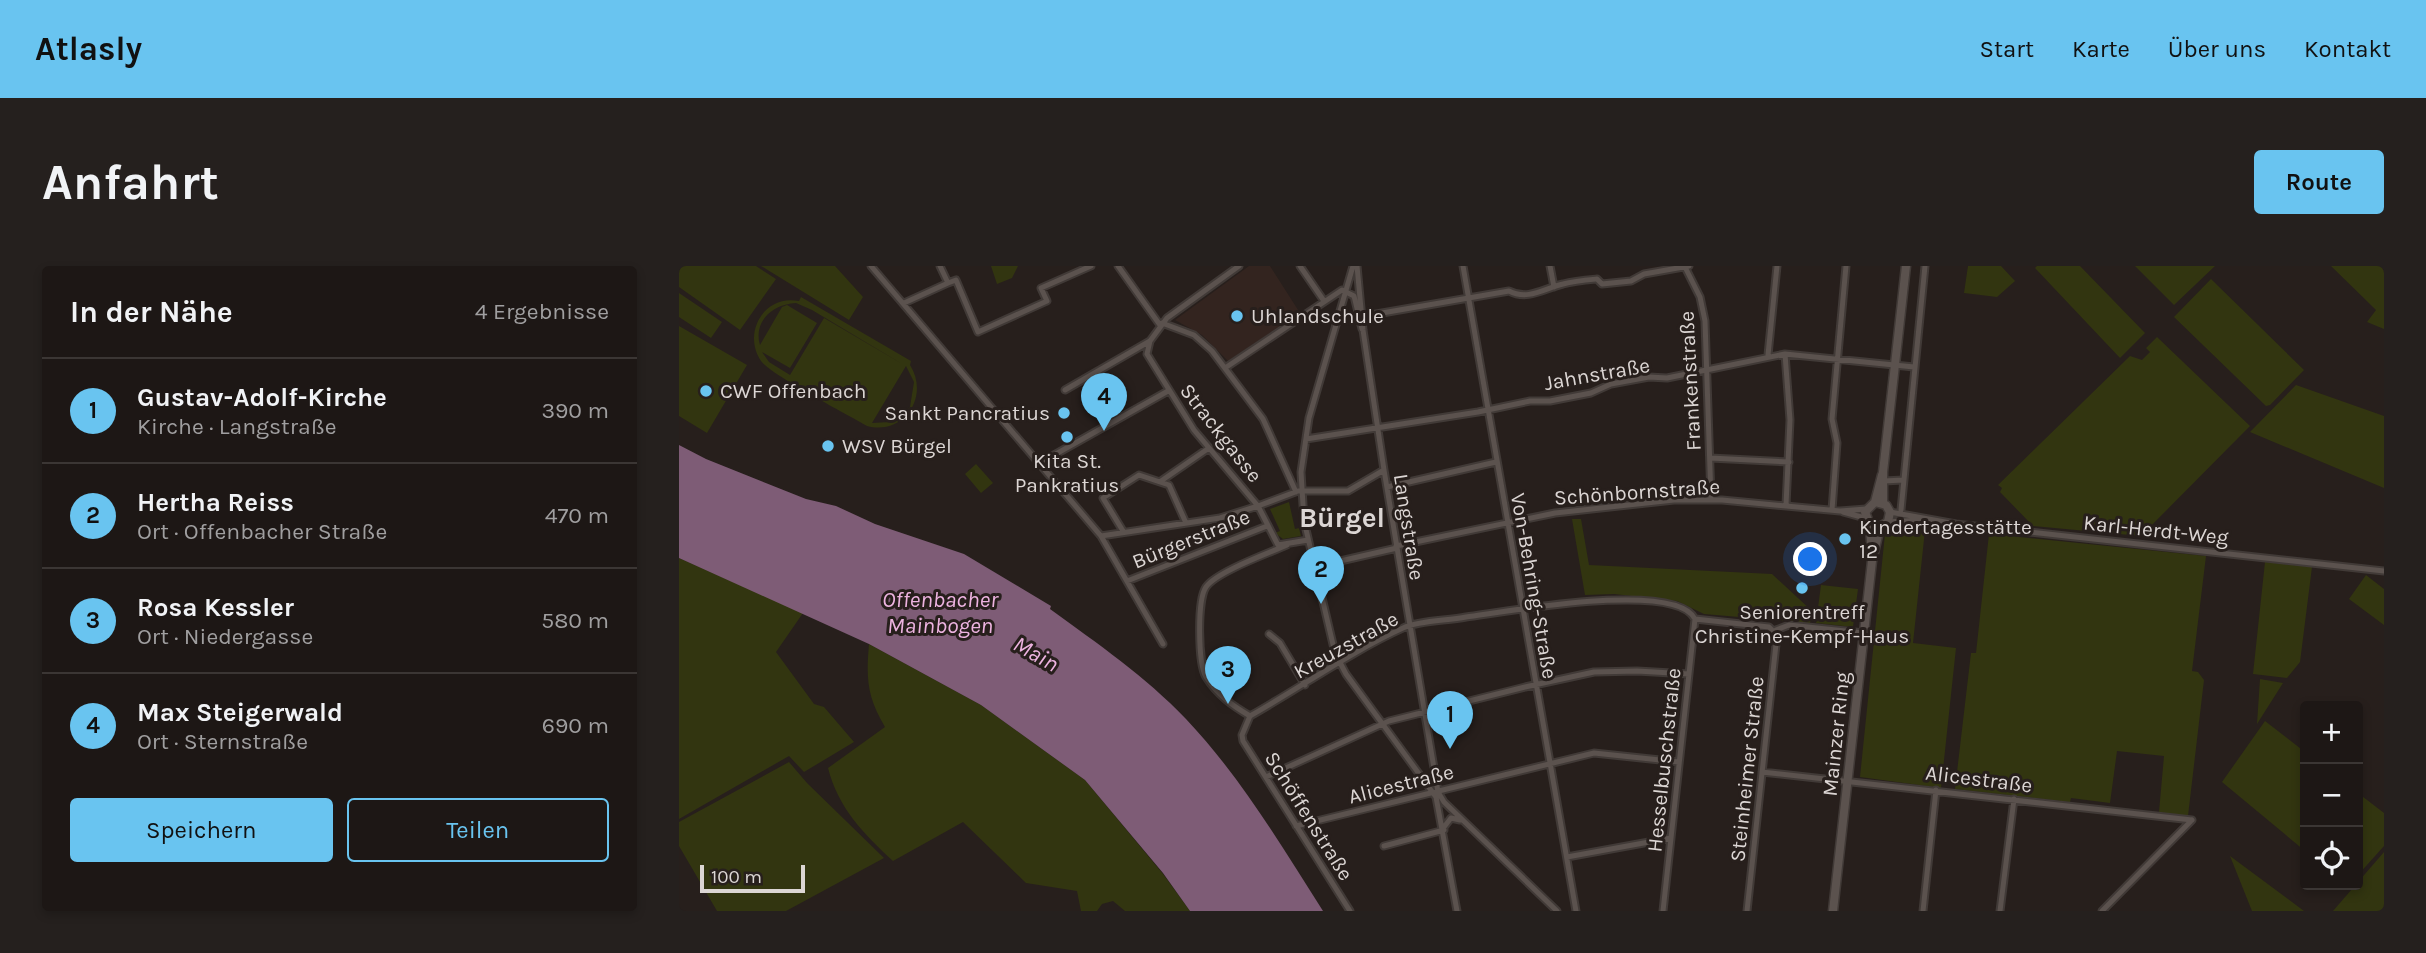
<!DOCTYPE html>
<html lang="de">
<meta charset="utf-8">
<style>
body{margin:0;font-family:Karla,sans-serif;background:#25201e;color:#f1f3f6}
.controls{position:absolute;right:21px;bottom:21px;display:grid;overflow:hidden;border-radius:7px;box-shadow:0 4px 10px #0003}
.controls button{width:63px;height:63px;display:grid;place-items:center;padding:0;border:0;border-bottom:2px solid #3b3634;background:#1d1715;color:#f1f3f6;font:35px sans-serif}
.scale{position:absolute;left:21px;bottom:18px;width:105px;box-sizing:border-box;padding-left:7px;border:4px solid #dcd6d4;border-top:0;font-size:19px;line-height:24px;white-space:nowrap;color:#dcd6d4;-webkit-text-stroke:5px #271f1c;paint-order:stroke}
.you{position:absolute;left:1132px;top:294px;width:24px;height:24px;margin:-18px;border:5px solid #fff;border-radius:50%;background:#1a73e8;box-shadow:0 0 0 10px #1a73e833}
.badge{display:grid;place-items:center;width:46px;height:46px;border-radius:50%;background:#69c4f0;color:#111;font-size:23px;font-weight:700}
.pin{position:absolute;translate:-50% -58px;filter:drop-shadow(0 2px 4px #0008)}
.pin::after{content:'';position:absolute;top:37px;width:24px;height:21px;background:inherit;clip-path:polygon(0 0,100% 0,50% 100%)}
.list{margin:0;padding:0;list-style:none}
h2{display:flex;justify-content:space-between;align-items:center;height:91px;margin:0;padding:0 28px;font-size:30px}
h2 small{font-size:23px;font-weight:400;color:#a09fa0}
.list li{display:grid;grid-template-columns:46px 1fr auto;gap:21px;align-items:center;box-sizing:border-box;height:105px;padding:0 28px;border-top:2px solid #3b3634}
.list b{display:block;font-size:26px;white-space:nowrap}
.list p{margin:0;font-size:23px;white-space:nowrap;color:#a09fa0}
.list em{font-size:23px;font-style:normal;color:#a09fa0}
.actions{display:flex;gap:14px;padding:21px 28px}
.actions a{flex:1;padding:16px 0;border:2px solid #69c4f0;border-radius:7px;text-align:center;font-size:24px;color:#69c4f0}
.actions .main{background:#69c4f0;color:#111}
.icon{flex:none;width:38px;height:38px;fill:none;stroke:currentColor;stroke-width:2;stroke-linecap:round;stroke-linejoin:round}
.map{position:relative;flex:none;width:1705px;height:645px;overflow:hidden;border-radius:7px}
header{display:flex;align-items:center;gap:42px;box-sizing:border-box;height:98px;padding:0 35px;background:#69c4f0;color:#111}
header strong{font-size:33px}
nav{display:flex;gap:38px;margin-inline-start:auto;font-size:24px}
.intro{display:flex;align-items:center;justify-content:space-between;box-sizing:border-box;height:168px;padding:0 42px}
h1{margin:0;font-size:49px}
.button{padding:18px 32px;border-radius:7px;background:#69c4f0;color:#111;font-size:24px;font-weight:700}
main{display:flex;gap:42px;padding:0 42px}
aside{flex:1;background:#1d1715;border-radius:7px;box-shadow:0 4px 10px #0003}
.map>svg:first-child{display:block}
</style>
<header>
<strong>Atlasly</strong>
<nav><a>Start</a><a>Karte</a><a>Über uns</a><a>Kontakt</a></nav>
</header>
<div class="intro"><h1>Anfahrt</h1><a class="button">Route</a></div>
<main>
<aside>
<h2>In der Nähe<small>4 Ergebnisse</small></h2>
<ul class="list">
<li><span class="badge">1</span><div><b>Gustav-Adolf-Kirche</b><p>Kirche · Langstraße</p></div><em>390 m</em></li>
<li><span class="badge">2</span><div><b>Hertha Reiss</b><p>Ort · Offenbacher Straße</p></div><em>470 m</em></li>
<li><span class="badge">3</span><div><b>Rosa Kessler</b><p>Ort · Niedergasse</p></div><em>580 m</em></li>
<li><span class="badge">4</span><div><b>Max Steigerwald</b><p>Ort · Sternstraße</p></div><em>690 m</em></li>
</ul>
<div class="actions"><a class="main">Speichern</a><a>Teilen</a></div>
</aside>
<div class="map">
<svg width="1705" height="645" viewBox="0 0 1705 645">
<rect width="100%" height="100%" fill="#271f1c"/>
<path fill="#33241f" d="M570 0H591L621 47 549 95 523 69 496 54Z"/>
<path fill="#323510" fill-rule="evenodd" d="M0 0H77L97 13 61 64 0 21Z
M82 0H156L184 31 170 54Z
M312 0H339L333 12 318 18Z
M1289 0H1322L1336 15 1318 31 1285 27Z
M1358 0H1401L1466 67 1441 92 1356 2Z
M1456 0H1536L1495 39Z
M1652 0H1705V63L1688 56 1697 44Z
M1532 13 1625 104 1591 139 1587 140 1495 51Z
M0 27 43 56 32 72 0 51Z
M122 31 232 95 231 99C251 130 225 170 188 160 168 148 92 109 82 95 63 67 85 28 120 35ZM117 37 133 44 225 99 145 52 111 109 90 96 83 86 111 102 138 57 108 39 103 41 81 79C74 55 94 38 117 37ZM227 100 235 116 231 141 211 156 193 157Z
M0 60 68 99 28 167 0 150Z
M1478 71 1571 160 1462 270 1354 260 1321 226 1323 222 1319 219 1451 90 1463 94 1471 86 1467 82Z
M1617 119 1705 150V222L1571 166Z
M297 198 314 217 302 227 286 208Z
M610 236 616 263 620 262 622 270 604 273 596 267 601 265 591 243Z
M893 253H902L910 299 1093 308 1133 345 1131 357 1025 348 998 335 935 328 906 329Z
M1240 258V263L1246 264 1234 377 1277 382 1262 522 1181 511 1206 268 1212 260Z
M1310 268 1527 290 1513 405 1519 406 1525 414 1509 550 1480 546 1485 490 1438 485 1431 537 1392 532 1391 536 1276 523 1292 387H1297Z
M0 292 124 347 97 386 135 438 145 441 175 476 125 506 110 490 0 553Z
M1586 296 1633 301 1621 396 1608 412 1574 408Z
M1687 309 1705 323V359L1670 333Z
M1142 319 1179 323 1174 361 1137 357Z
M190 378 302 439 406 514 484 608 511 645H446L434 635 423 638 418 645H402L398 625 347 617 284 556 214 595C185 568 159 542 149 502L206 461C188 430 187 413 190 378Z
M1581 413 1604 417 1578 458Z
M1586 455 1626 486V585L1543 516Z
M110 496 128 517 205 592 107 645H38L0 580V556Z
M1679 527 1705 547V580L1679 609Z
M1705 586V645H1654Z
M1551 590 1625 645H1573Z"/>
<path fill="#7e5c76" d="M0 179 27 193 127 233 157 240 196 258 285 288 372 340 371 343C419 378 466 410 507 453 561 510 602 579 644 645H511L484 607 406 514 302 439 190 378 0 292Z"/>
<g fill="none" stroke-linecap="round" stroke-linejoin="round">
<defs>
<path id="street" d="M192 0 422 270 484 378
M439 0 481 59
M621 0 645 35
M674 0 630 152 622 206 625 255 656 387 667 408 757 531 778 645
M678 0 684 64 705 204 759 526 765 536 878 645
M784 0 897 645
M871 0 875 21
M1007 3 1021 31 1026 55 1032 233
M269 17 277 14 299 66 368 35 362 22 412 0
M225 37 269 17 261 0
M680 51 830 25C849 35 866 22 884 18 895 15 907 14 918 13L923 18 952 15 965 8 1010 0
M483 57 515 69 533 85 584 153 617 226
M1106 88 1111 154 1107 239
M1089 89 1098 0
M546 102 663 24 675 30 683 63
M386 124 471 75 488 52 560 0
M627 173 799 146 851 135H871L912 127 932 118 970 111 988 112 1106 88 1235 101
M1031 192 1110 196
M359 198 489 125
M482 215 530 182
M1205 215 1224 214
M708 221 817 196
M1153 244 1158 177 1153 153 1167 0
M1222 244 1246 0
M1164 246 1186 252
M1211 246 1277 258 1705 305
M1209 256 1242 254
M444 265 424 232 460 209 490 219 507 257
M422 270 541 252 579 240 515 164 468 88 471 75
M629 274 599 279 579 240 619 225H669L705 204
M717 280 876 247 995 234H1043L1161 245 1187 243
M635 301 718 282
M448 315 588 260
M1016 353 1090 361 1098 369 1068 645
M1097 364 1110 359 1185 367
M590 368 601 377 626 419
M571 450C554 440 538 429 527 411 519 397 518 334 527 321 537 306 590 287 608 279
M1083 506 1513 554
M587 511 710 455 846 421 915 406 958 405 1010 408
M617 560 915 487 1000 496
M765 561 772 552 781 554
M705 580 765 564
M888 591 992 572
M671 645 564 475 563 469 571 450C619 423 675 384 724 362 742 354 768 355 787 351 826 346 997 314 1016 353L984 645
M1244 645 1257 524
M1321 645 1335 533
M1423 645 1513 554"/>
<path id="secondary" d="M1196 236 1203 209
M1204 237V206L1227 0
M1191 259 1201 261 1209 256 1211 246 1207 239 1196 236 1186 246 1191 259 1193 292
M1154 645 1193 295 1201 261"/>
</defs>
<use href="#street" stroke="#413a37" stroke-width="9"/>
<use href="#secondary" stroke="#413a37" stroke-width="11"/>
<use href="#street" stroke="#5b524e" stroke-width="5"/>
<use href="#secondary" stroke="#5b524e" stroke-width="8"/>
</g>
<g fill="#69c4f0" stroke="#271f1c" stroke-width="2.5">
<circle cx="558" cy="50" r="7"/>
<circle cx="27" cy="125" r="7"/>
<circle cx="385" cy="147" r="7"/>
<circle cx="388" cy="171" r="7"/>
<circle cx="149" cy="180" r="7"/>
<circle cx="1166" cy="273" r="7"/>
<circle cx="1123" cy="322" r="7"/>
</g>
<g text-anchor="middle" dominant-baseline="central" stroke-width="6" stroke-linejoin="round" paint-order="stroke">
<g font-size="21" fill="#dcd6d4" stroke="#271f1c" text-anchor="start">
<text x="572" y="50">Uhlandschule</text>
<text x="41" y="125">CWF Offenbach</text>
<text x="371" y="147" text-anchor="end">Sankt Pancratius</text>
<text x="163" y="180">WSV Bürgel</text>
<text x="388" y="195" text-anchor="middle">Kita St.<tspan x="388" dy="24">Pankratius</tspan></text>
<text x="1180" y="261">Kindertagesstätte<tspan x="1180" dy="24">12</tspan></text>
<text x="1123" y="346" text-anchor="middle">Seniorentreff<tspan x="1123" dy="24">Christine-Kempf-Haus</tspan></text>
</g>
<g font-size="21" fill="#dcd6d4" stroke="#271f1c">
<text transform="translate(918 108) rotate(-10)">Jahnstraße</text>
<text transform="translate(1011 115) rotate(-93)">Frankenstraße</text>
<text transform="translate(542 167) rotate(52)">Strackgasse</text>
<text transform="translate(958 226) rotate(-4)">Schönbornstraße</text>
<text transform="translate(730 261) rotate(81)">Langstraße</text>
<text transform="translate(1477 264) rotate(6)">Karl-Herdt-Weg</text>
<text transform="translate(512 273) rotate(-22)">Bürgerstraße</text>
<text transform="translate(855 320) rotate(80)">Von-Behring-Straße</text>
<text transform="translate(667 379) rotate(-29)">Kreuzstraße</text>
<text transform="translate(1157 468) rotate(-84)">Mainzer Ring</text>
<text transform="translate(985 494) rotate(-84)">Hesselbuschstraße</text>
<text transform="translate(1068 503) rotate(-84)">Steinheimer Straße</text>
<text transform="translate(1300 513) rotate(7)">Alicestraße</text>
<text transform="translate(722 518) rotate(-14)">Alicestraße</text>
<text transform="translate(630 550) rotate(58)">Schöffenstraße</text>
</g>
<g font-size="23" font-style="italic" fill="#edb3e0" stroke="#271f1c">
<text x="261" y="333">Offenbacher<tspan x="261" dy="26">Mainbogen</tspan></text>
<text transform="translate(357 388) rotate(30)">Main</text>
</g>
<g font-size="28" font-weight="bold" fill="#dcd6d4" stroke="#271f1c">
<text x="663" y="251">Bürgel</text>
</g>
</g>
</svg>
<div class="controls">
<button>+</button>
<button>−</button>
<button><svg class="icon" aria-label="locate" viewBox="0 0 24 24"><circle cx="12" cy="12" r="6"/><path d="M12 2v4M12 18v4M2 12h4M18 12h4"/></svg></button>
</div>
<div class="scale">100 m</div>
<div class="you"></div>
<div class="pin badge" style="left:771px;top:483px">1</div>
<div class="pin badge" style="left:642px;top:338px">2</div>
<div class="pin badge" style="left:549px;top:438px">3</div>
<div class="pin badge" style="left:425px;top:165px">4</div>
</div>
</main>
